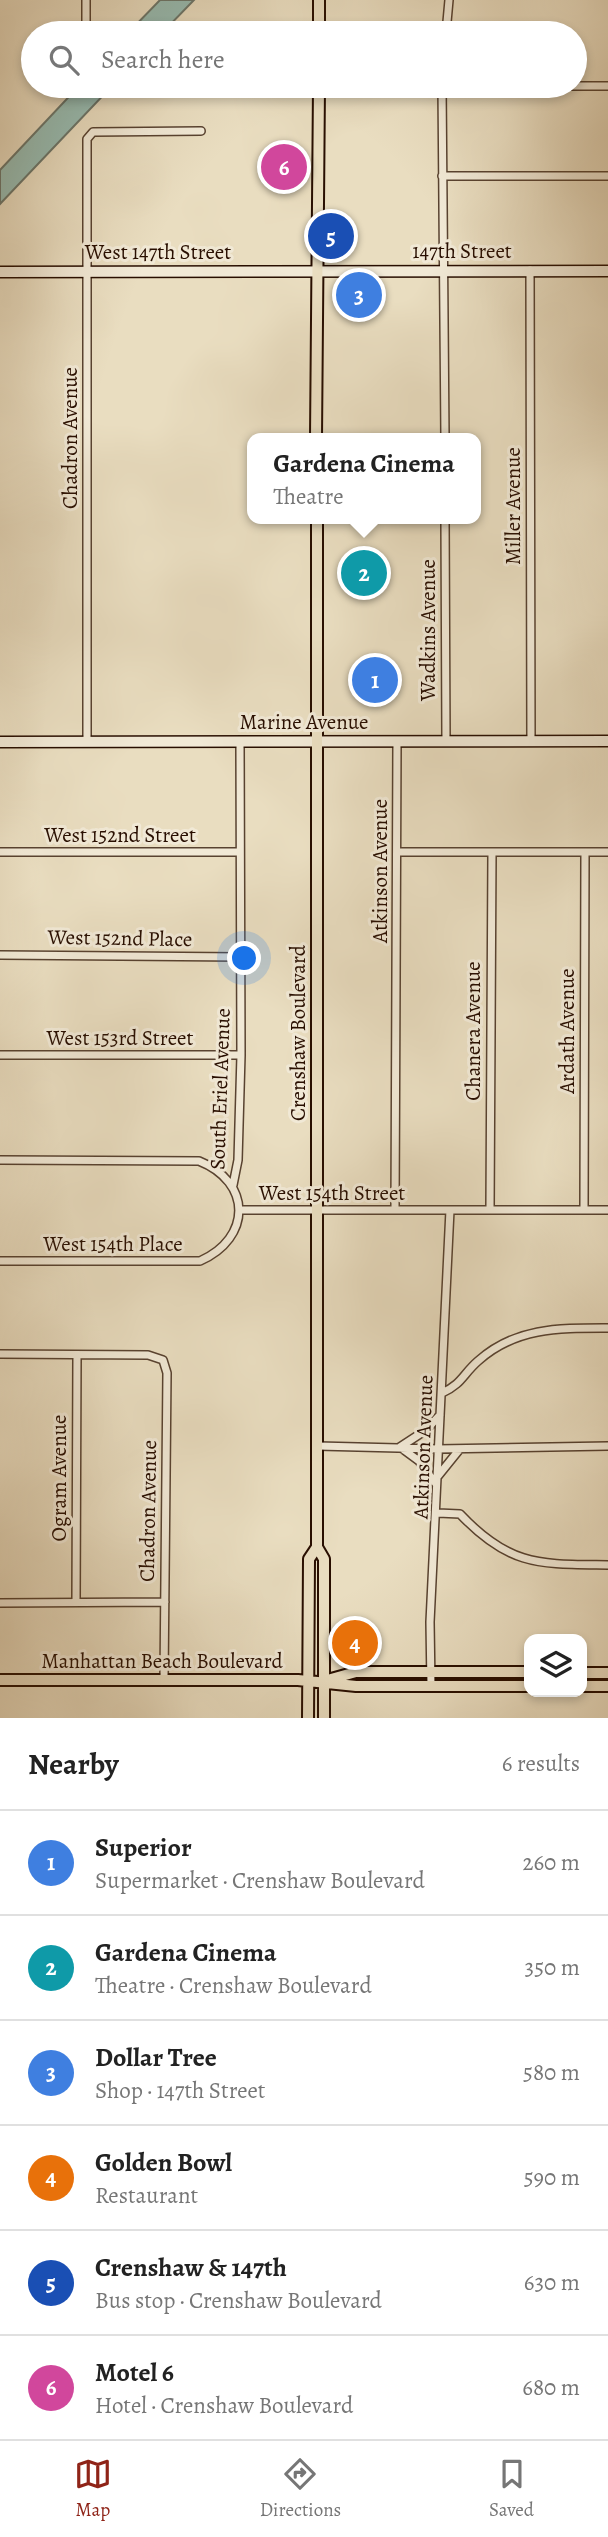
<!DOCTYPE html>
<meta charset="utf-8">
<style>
body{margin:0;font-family:Alegreya,serif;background:#f2f2f2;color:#222}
.controls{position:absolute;right:21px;bottom:21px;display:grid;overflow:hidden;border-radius:14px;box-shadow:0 4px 10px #0003}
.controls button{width:63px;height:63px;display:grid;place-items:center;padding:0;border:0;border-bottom:2px solid #e0e0e0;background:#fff;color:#222;font:35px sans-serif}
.you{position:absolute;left:245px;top:959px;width:24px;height:24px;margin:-18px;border:5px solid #fff;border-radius:50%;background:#1a73e8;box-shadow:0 0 0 10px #1a73e833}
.badge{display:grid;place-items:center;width:46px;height:46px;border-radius:50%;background:#8f2418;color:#fff;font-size:23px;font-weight:700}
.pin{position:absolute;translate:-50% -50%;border:4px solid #fff;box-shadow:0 2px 7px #0006}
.popup{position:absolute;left:247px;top:433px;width:234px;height:91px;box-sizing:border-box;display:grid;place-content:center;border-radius:14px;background:#fff;filter:drop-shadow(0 2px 5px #0005);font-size:23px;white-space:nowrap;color:#767676}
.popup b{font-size:26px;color:#222}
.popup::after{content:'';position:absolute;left:50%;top:100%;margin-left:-14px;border:14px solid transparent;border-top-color:#fff}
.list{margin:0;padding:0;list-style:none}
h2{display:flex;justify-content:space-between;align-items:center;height:91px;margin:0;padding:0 28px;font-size:30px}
h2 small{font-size:23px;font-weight:400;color:#767676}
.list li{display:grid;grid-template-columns:46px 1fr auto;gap:21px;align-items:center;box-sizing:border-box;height:105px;padding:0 28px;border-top:2px solid #e0e0e0}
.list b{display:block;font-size:26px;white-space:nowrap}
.list p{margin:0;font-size:23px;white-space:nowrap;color:#767676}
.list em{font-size:23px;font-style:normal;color:#767676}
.icon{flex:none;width:38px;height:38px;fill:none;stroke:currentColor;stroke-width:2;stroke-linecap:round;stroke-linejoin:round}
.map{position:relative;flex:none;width:608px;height:1718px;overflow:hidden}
.search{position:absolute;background:#fff;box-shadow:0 4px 10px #0003;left:21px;right:21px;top:21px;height:77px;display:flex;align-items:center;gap:18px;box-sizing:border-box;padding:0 24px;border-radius:38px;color:#767676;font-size:26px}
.sheet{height:721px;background:#fff}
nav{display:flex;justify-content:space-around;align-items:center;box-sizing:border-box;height:98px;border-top:2px solid #e0e0e0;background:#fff;font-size:19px;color:#767676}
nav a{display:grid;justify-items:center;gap:4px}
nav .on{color:#8f2418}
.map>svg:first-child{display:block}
</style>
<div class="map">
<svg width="608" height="1718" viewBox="0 0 608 1718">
<rect width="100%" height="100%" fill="#e9ddc0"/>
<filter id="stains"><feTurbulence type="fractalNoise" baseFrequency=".00286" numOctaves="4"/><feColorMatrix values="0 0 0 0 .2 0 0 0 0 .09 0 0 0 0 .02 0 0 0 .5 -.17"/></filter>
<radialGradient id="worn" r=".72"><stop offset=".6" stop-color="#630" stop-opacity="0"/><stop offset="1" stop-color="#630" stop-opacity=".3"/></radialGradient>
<path fill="#97bcb2" stroke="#6b766b" stroke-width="2" d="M160 0H194L162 33H128Z
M79 86H112L0 204V170Z"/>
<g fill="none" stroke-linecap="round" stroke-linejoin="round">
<defs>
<path id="street" d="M86 33V0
M446 33 449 0
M48 86V87
M442 86 445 438
M517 86H608
M442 176H608
M530 270 531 742
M445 519 446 742
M87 742V139L93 132 201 131
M0 852H240
M397 852H608
M0 955 241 957
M0 1055H241
M0 1160 199 1161C252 1182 252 1238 200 1261H0
M233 1185 238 1160 241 1055 240 742
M240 1210H608
M395 1210 397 742
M490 1210 492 852
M584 1210 585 852
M0 1354 148 1355 163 1360 167 1373 164 1679
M442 1393C462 1384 463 1374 478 1361 516 1327 560 1328 608 1328
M318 1446 438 1449 608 1446
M438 1476 459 1450
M436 1484 419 1461 400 1447 426 1430 440 1415
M438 1513 460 1514C510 1567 540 1564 608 1565
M76 1602 77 1355
M0 1603 165 1602
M431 1686 430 1622 450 1210"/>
<path id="secondary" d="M0 272 608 271
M0 742 608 741"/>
<path id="primary" d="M319 33V0
M316 438 319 86
M317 519V1547L324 1559V1718
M582 1673H608
M331 1679 356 1672H529
M0 1680H298L356 1686H529
M582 1686H608
M308 1718 309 1559 317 1547"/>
</defs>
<use href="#street" stroke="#584230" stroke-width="10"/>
<use href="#secondary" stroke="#280e00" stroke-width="13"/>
<use href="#primary" stroke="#280e00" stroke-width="14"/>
<use href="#street" stroke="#f1e9d6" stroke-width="7"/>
<use href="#secondary" stroke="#f1e9d6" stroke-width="10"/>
<use href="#primary" stroke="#e9ddc0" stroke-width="10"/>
</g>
<g text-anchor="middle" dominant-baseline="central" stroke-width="6" stroke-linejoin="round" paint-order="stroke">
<g font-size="21" fill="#280e00" stroke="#f1e9d6">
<text x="462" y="251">147th Street</text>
<text x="158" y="252">West 147th Street</text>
<text transform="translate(70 438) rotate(-90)">Chadron Avenue</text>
<text transform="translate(513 506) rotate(-90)">Miller Avenue</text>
<text transform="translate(428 630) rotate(-90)">Wadkins Avenue</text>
<text x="304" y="722">Marine Avenue</text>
<text x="120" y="835">West 152nd Street</text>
<text transform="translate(380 871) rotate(-90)">Atkinson Avenue</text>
<text transform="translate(120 938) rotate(1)">West 152nd Place</text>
<text transform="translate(473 1031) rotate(-90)">Chanera Avenue</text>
<text transform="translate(567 1031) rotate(-90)">Ardath Avenue</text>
<text transform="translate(298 1033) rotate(-90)">Crenshaw Boulevard</text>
<text x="120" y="1038">West 153rd Street</text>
<text transform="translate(220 1089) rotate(-88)">South Eriel Avenue</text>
<text x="332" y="1193">West 154th Street</text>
<text x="113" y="1244">West 154th Place</text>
<text transform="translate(423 1447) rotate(-88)">Atkinson Avenue</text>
<text transform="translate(59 1478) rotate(-90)">Ogram Avenue</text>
<text transform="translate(148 1511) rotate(-89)">Chadron Avenue</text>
<text x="162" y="1661">Manhattan Beach Boulevard</text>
</g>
</g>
<rect width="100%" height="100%" filter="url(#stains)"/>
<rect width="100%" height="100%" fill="url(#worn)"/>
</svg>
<div class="controls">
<button><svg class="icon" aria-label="layers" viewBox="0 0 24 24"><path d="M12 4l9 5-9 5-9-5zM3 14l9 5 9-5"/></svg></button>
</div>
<div class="you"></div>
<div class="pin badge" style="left:375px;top:680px;background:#3f7fe0">1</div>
<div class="pin badge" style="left:364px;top:573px;background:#0f9aa8">2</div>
<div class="popup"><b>Gardena Cinema</b>Theatre</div>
<div class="pin badge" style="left:359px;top:295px;background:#3f7fe0">3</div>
<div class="pin badge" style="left:355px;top:1643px;background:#e8710a">4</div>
<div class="pin badge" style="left:331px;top:236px;background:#1a4fb4">5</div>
<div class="pin badge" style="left:284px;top:167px;background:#d1479c">6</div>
<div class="search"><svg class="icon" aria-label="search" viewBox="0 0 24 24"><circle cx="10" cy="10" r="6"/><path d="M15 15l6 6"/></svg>Search here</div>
</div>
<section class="sheet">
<h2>Nearby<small>6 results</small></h2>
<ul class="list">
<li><span class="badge" style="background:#3f7fe0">1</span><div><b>Superior</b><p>Supermarket · Crenshaw Boulevard</p></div><em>260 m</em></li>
<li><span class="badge" style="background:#0f9aa8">2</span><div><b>Gardena Cinema</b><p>Theatre · Crenshaw Boulevard</p></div><em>350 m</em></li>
<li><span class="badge" style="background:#3f7fe0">3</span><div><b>Dollar Tree</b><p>Shop · 147th Street</p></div><em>580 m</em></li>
<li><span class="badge" style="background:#e8710a">4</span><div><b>Golden Bowl</b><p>Restaurant</p></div><em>590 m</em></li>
<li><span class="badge" style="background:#1a4fb4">5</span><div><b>Crenshaw &amp; 147th</b><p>Bus stop · Crenshaw Boulevard</p></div><em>630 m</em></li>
<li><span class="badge" style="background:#d1479c">6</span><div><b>Motel 6</b><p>Hotel · Crenshaw Boulevard</p></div><em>680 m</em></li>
</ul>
</section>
<nav>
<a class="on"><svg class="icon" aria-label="map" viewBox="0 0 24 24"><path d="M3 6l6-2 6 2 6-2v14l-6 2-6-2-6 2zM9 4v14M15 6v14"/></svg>Map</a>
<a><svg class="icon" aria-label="directions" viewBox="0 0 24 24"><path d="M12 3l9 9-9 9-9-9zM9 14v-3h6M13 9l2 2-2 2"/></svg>Directions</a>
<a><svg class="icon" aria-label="saved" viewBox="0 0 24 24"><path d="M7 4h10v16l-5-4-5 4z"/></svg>Saved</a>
</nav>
